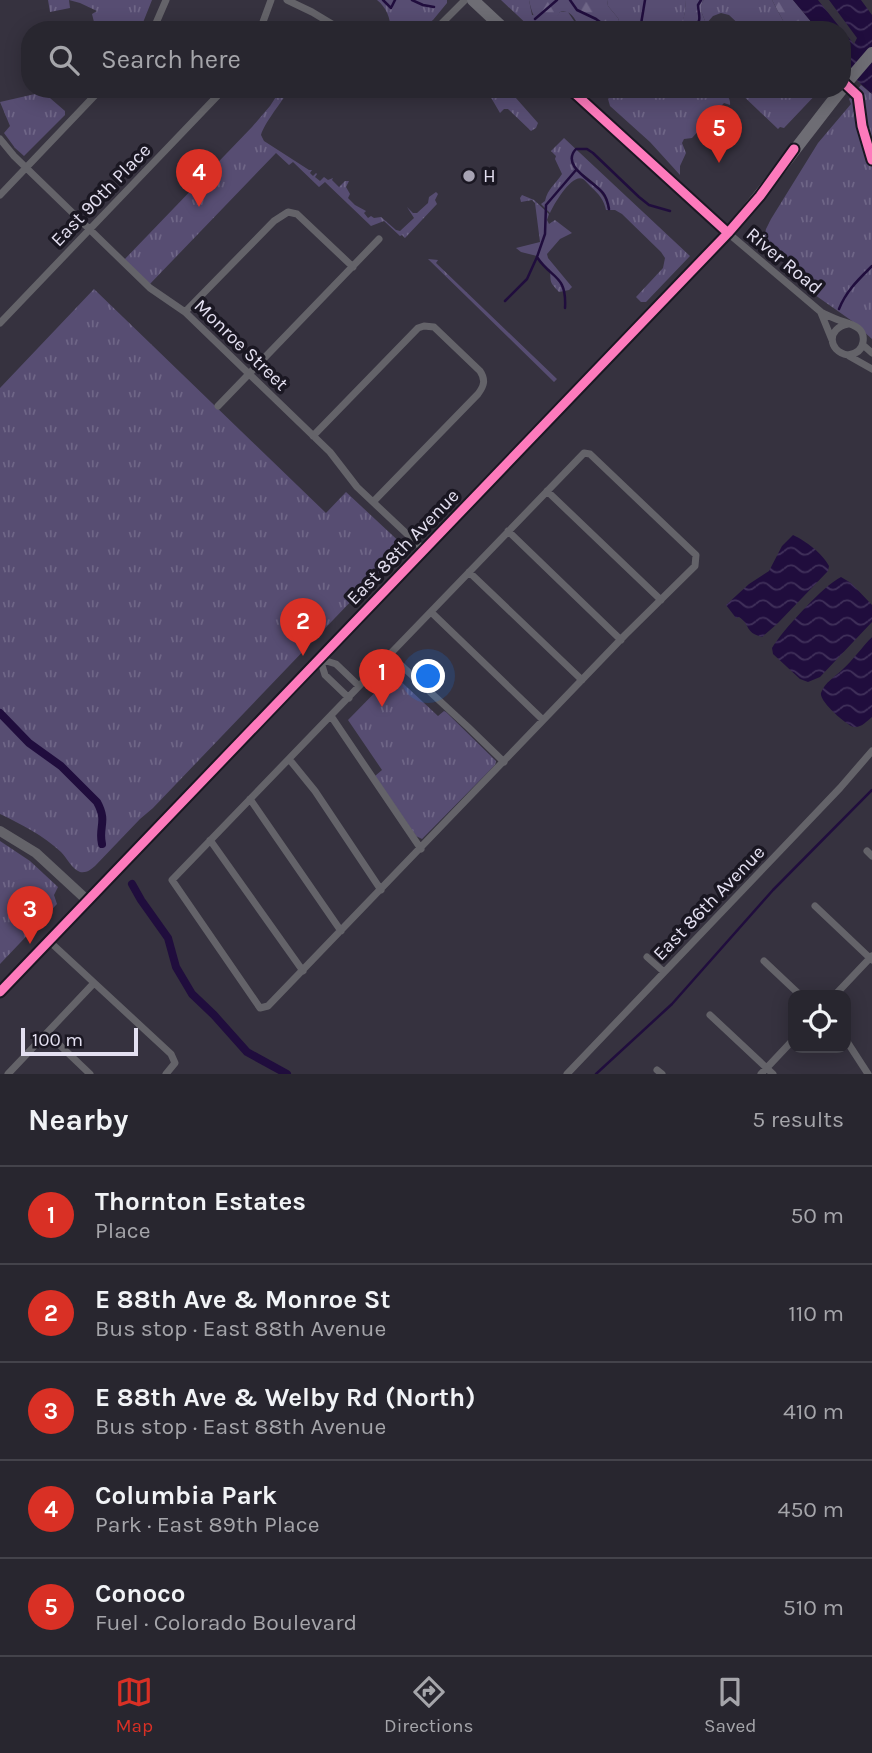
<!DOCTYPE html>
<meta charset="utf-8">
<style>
body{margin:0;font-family:Karla,sans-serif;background:#302e37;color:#f1f3f6}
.controls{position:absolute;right:21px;bottom:21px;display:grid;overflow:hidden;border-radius:14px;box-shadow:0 4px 18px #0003}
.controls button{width:63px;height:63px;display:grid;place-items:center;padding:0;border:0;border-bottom:2px solid #44434b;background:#28262f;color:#f1f3f6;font:35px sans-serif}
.scale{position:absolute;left:21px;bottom:18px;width:117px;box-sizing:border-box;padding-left:7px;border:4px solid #e4e0f1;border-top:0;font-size:19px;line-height:24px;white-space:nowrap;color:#e4e0f1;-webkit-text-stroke:5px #1a1722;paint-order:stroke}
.you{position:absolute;left:429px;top:677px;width:24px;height:24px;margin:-18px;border:5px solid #fff;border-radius:50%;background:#1a73e8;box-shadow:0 0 0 10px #1a73e833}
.badge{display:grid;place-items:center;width:46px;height:46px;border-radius:50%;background:#d93025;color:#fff;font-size:23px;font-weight:700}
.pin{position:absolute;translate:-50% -58px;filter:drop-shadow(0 2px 4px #0008)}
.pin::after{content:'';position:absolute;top:37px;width:24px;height:21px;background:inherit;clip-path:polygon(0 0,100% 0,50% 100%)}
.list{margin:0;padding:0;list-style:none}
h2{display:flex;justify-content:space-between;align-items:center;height:91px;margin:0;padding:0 28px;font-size:30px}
h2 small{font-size:23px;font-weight:400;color:#a5a5aa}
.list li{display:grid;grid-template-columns:46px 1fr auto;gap:21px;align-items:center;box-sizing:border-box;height:98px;padding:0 28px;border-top:2px solid #44434b}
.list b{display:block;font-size:26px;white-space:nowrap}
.list p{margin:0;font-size:23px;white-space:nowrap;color:#a5a5aa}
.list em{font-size:23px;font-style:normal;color:#a5a5aa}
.icon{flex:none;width:38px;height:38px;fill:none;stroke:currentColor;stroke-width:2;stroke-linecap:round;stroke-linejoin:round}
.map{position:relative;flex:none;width:872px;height:1074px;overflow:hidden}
.search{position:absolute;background:#28262f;box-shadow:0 4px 18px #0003;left:21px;right:21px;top:21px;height:77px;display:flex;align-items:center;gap:18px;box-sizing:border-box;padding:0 24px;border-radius:28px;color:#a5a5aa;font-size:26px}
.sheet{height:581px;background:#28262f}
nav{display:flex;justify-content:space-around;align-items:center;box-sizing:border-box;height:98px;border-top:2px solid #44434b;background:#28262f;font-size:19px;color:#a5a5aa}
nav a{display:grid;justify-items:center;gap:4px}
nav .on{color:#d93025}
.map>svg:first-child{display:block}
</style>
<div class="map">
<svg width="872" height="1074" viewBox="0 0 872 1074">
<defs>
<pattern id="grass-tufts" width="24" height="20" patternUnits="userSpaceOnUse" patternTransform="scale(1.75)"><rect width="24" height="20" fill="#574d72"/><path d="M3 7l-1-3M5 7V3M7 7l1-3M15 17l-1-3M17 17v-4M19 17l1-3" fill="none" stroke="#6f6687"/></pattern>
<pattern id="forest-firs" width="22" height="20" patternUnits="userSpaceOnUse" patternTransform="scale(1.75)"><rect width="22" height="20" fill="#574d72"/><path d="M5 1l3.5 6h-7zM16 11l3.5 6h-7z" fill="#6f6687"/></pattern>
<pattern id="water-waves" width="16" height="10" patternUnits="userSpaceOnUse" patternTransform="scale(1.75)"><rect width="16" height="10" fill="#200d3d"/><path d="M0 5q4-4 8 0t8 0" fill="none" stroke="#40305a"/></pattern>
</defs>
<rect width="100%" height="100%" fill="#36323f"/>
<path fill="url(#grass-tufts)" d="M48 0H152L140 30H96L92 14 97 11 80 3 69 0 70 8 50 12Z
M377 0H447V3L433 20 419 30H391C390 18 387 8 377 0Z
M501 0H529L532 15 556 17 560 12H568L580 30H533Z
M607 0H686C685 31 677 30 650 30L648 25 639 23 632 28 626 30 621 27 618 18 608 6Z
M704 0H772L788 30H745L729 15 721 13 713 16 706 24C704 15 697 9 704 0Z
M861 85 872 94V339L852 321 815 295 809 293 806 289V280C790 270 780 253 763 245L766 229 771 219 818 143 851 104 849 99Z
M281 89H285L287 93C280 104 264 124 261 135L264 141 309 170H312L310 173 313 176 316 173 317 174 315 177 320 181 324 177 328 180 333 178 332 180 339 187 345 181H349L346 187 350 194 348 198 355 205 366 211 364 213 368 218 371 216 374 218 381 217 396 230 400 231 414 218 407 207 413 213H417L428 203 429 197 436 192 438 194 435 200 437 204 405 238 402 235 400 236 384 221 371 226 325 182 319 187 293 162 289 165 276 153 148 286 122 262 252 127 270 106Z
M486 89H508L538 123 536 128 531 131 508 109H504L500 113Z
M616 89H720C725 94 731 97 730 105L724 103 692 138 684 139 682 143 686 153 680 166V175L650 142 610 106 608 99Z
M736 89H821L784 128 780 127 778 129Z
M43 92 65 111V115L24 156 15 148 4 133 10 126 0 102 35 94 37 95Z
M564 138 690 256 646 302H641L636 297 663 268 665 258 661 252 622 214 615 210H610C607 191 590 178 575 169V172L577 171C590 182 606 192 608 210H606C604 200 599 194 591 187 588 184 586 181 583 179 572 173 554 204 550 213L541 204 545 201C548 188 555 185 562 174L555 159 556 156 551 151Z
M522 195 534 200 549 214 547 220 549 224 555 220 572 233 560 239 547 254 548 258 572 287 569 290 559 292C549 281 551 283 550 270L541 263 537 256 521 252 516 248 540 242 535 203 532 200 521 202 520 198Z
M428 259 438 260 436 263 557 379 554 382Z
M94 289 326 513 346 492 405 547 406 550 386 572H379L153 808 140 819 95 866C90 870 87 873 80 872 72 869 67 858 61 852 44 836 21 824 0 814V388Z
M393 674 438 716 444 711 446 712 496 761 495 765 422 839 416 836 375 776 382 770 348 720Z
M0 841 30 861 58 887 54 895 57 904 0 964Z"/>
<path fill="url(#forest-firs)" d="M529 0H607L608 6 618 18 621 27 626 30C633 28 637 23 644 23L650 29V30H580C576 21 572 9 560 12L554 22C537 31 532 14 529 0Z
M686 0H704C697 9 704 15 706 24L701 30H674C685 22 685 13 686 0Z
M772 0H793L818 30H788Z"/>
<path fill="url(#water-waves)" d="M793 0H818L842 30H818Z
M829 0H861L872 15V94L842 67V39L844 41 848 37 854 44 857 38Z
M793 535C806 541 823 554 829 566L828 571 777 624 762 637C744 632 751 625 739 617L736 618 726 605 749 584 769 571 782 546Z
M841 577 851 583 872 605V622L820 677 808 682 800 679 773 654 772 648C782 631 824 585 841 577Z
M872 637V717C867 721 861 728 854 727 846 725 819 701 821 693 824 683 836 676 843 669 854 659 862 647 872 637Z"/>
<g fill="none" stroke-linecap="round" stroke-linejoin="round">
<path stroke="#200d3d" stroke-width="2.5" d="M383 0 391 8 395 0
M412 0 423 5 434 7
M570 0 577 10 596 19 611 30
M535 19 557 0
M640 30 645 0
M691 30C703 19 699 20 698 5L701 0
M609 209C608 203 607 198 603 193 593 181 560 166 576 149H587L593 153 639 197 649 205 670 211
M505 301 527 279 537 257
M565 308C567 274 551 279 537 257L545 234 546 205 576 170
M839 309C846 291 859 279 872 266
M596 1074 672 1004 773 890 872 790"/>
<path stroke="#200d3d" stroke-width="8" d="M0 713 29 743 61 766 97 802C108 822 98 827 102 844
M132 884 141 900 168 938 176 967 192 994 214 1015 247 1052 287 1074"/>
<path stroke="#646369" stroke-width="7" d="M287 0 312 12 342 30
M153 30 166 0
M260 30 271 0
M435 30 465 0
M0 139 14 156 150 288 185 312 330 452 357 487 424 550
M0 195 101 89
M728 233 821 312C826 315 831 317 836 319 847 324 866 325 863 342 862 350 856 354 848 355 827 351 827 328 848 324
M185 312 274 221 288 212 297 214 353 267
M821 313 832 340
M0 323 224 89
M863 345 872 353
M849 356 872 369
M218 406 379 239
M313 436 418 328 424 326 434 327 480 371C486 380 484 386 478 394L373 502
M584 453 590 454 696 555 695 566 625 635 268 1006 260 1008 172 880Z
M547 491 661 600
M508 531 621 640
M469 572 582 680
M431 612 543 720
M390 655 468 727 504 762
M320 659 325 675 349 698
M320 659 336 664 359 686
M331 716 421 849
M289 759 315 791 381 890
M250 799 341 931
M210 840 303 971
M867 851 872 856
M815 906 872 960
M49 941 171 1054 175 1063 166 1074
M647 957 664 972
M764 961 800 995
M835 995 872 956
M710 1015 773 1074
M47 1033 90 1074
M846 1040 868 1074
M657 1070 662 1074
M8 1074 94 983
M567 1074 840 788 872 751
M761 1074 793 1040"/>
<path stroke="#646369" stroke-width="10" d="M0 831 36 853 88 901"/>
<path stroke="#67656c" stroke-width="10" d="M0 992 728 233"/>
<path stroke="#6e6d74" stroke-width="12" d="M473 0 505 30
M842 88 872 53
M570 89 728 233C768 187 804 137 842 89"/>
<defs>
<path id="cycleway" d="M842 81 858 96 862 126 872 160
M570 89 728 233
M0 992 728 233 760 196 794 149"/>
</defs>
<use href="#cycleway" stroke="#1a1722" stroke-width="13"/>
<use href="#cycleway" stroke="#fd7abc" stroke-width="9"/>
</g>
<circle fill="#a7a3b3" stroke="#1a1722" stroke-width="2.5" cx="469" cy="176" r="7"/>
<g text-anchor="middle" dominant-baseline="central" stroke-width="7" stroke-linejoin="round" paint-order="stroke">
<g font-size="19" fill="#e4e0f1" stroke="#1a1722" text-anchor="start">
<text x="483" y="176">H</text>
</g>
<g font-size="19" fill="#e4e0f1" stroke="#1a1722">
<text transform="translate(101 195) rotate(-46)">East 90th Place</text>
<text transform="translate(784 261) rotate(40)">River Road</text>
<text transform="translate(241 345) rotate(44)">Monroe Street</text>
<text transform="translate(403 547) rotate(-46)">East 88th Avenue</text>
<text transform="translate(709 903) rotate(-46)">East 86th Avenue</text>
</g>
</g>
</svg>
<div class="controls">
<button><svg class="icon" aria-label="locate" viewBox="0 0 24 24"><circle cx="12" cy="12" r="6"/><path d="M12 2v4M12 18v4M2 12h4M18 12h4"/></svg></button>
</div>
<div class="scale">100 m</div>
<div class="you"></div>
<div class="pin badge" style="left:382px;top:707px">1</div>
<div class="pin badge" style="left:303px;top:656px">2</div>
<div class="pin badge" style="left:30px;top:944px">3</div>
<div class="pin badge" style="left:199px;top:207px">4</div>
<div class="pin badge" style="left:719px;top:163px">5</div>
<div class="search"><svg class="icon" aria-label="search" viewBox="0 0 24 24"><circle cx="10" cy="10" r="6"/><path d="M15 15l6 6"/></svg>Search here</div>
</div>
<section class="sheet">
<h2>Nearby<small>5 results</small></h2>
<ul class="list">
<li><span class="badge">1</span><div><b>Thornton Estates</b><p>Place</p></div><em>50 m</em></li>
<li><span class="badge">2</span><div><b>E 88th Ave &amp; Monroe St</b><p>Bus stop · East 88th Avenue</p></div><em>110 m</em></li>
<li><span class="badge">3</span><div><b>E 88th Ave &amp; Welby Rd (North)</b><p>Bus stop · East 88th Avenue</p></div><em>410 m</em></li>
<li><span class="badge">4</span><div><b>Columbia Park</b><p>Park · East 89th Place</p></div><em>450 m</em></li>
<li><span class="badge">5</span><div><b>Conoco</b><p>Fuel · Colorado Boulevard</p></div><em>510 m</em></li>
</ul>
</section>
<nav>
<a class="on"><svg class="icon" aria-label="map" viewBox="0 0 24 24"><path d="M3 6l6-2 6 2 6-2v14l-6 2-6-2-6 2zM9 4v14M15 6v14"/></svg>Map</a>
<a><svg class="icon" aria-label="directions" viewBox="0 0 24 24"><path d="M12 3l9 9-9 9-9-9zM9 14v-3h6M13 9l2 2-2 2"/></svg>Directions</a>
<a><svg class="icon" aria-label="saved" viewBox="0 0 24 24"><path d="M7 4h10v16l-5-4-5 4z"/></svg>Saved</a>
</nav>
